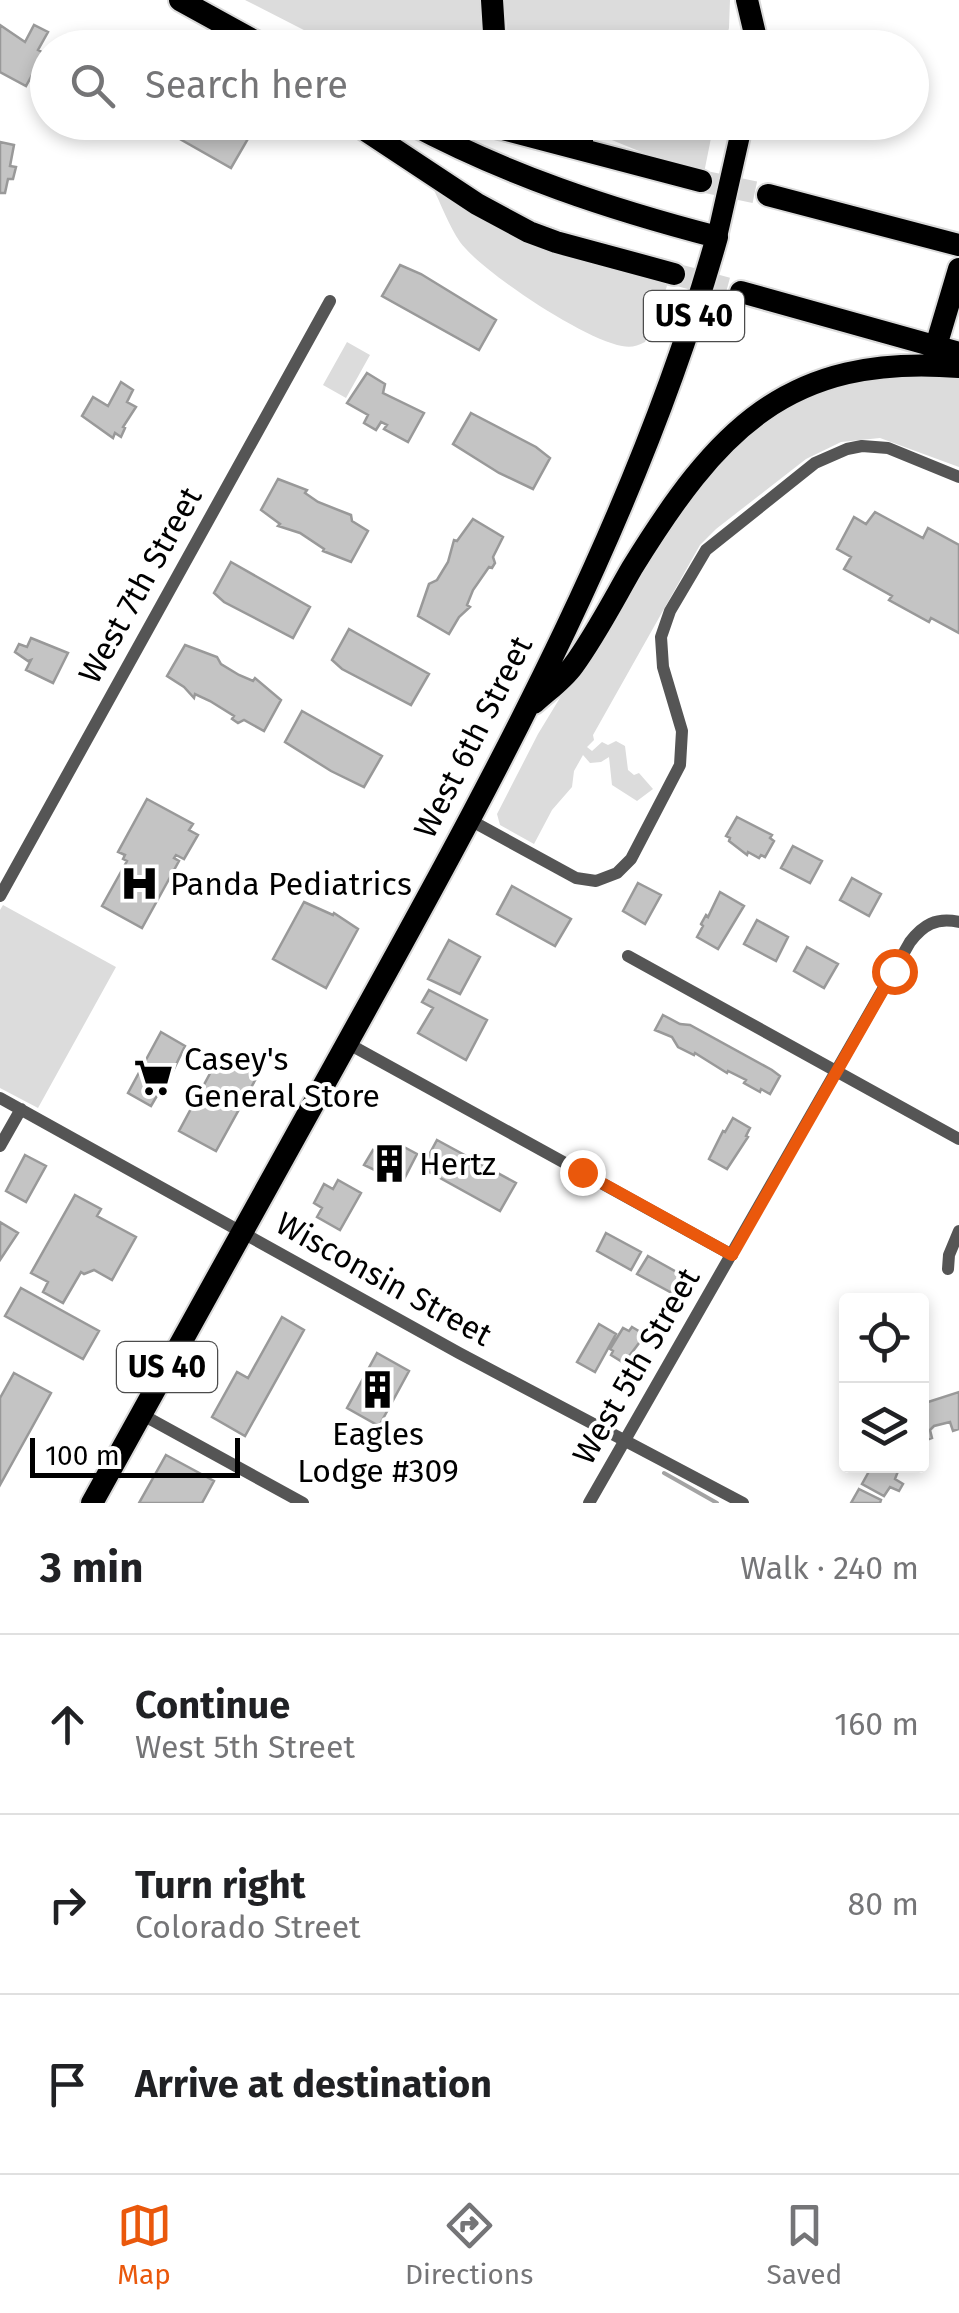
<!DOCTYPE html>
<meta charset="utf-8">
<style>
body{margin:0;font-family:"Fira Sans",sans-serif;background:#f6f6f6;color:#202124}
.controls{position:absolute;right:30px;bottom:30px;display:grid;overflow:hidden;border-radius:10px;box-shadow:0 5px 15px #0003}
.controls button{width:90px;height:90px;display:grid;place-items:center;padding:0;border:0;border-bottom:2px solid #e0e0e0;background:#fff;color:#202124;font:50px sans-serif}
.scale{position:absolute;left:30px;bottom:25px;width:210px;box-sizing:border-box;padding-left:10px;border:5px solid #000;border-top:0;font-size:28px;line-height:35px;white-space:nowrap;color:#000;-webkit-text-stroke:8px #fff;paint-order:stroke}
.stop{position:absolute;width:30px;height:30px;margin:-22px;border:8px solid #ea580c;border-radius:50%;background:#fff}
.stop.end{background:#ea580c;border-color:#fff;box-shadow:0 2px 10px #0008}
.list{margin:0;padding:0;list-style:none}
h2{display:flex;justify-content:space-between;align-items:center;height:130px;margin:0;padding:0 40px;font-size:42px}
h2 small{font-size:32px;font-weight:400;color:#757577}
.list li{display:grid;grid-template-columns:65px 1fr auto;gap:30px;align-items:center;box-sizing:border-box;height:180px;padding:0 40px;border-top:2px solid #e0e0e0}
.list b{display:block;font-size:38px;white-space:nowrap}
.list p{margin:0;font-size:32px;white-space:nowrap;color:#757577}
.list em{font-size:32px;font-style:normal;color:#757577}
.icon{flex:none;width:55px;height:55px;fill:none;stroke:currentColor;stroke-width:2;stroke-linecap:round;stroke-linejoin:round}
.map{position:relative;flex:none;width:959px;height:1503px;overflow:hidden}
.search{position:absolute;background:#fff;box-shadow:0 5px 15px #0003;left:30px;right:30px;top:30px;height:110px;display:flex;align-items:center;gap:25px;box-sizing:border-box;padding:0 35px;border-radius:55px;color:#757577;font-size:38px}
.sheet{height:670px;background:#fff}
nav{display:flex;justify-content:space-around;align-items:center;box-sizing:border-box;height:140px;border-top:2px solid #e0e0e0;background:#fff;font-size:28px;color:#757577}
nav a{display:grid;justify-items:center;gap:5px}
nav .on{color:#ea580c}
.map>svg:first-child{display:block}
</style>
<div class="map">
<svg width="959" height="1503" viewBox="0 0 959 1503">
<rect width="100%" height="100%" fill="#fff"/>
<path fill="#dcdcdc" d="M245 0H484L488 47H337Z
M504 0H730L729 28 724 47H509Z
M570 123H714L704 173 661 160Z
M432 186 669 279 659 312 645 342C637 346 631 348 622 346 585 340 483 273 460 242 449 226 441 204 432 186Z
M347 342 370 355 346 398 323 385Z
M897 374 959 377V467L880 438 841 442 806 459 716 529 700 545 593 735 594 740 587 747 592 751 602 742 608 745 616 741 625 746 628 770 634 775 639 773 653 789 637 801 612 785 609 757 601 762 590 763 583 755 574 771 572 787 552 810 534 844 500 825 497 814 538 734 665 525 704 477 760 424 800 401 852 382Z
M3 905 116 967 38 1108 0 1088V910Z"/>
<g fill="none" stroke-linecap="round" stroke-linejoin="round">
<path stroke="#a3a3a3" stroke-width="4" d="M664 1473 717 1503"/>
</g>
<path fill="#c4c4c4" stroke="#999" stroke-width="2.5" d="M0 25 25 42 34 25 48 32 38 50 44 53 26 86 0 72Z
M150 122H223L249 137 231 168Z
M0 142 14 145 10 166 16 167 13 179H8L5 193H0Z
M400 265 421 274 496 320 479 350 382 296Z
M367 373 385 384 383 393 424 413 408 442 384 429 387 425 381 422 376 430 364 423 368 415 347 403Z
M121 382 133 390 127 402 136 407 123 427 125 428 121 437 115 433 113 438 82 416 93 397 108 406Z
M471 413 536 447 550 458 533 489 499 473 453 444Z
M278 479 307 490 305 493 318 502 351 515 352 521 368 531 351 562 323 551 324 549 300 533 278 526 280 524 261 510Z
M875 512 923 538 928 528 959 545V633L931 618 929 622 889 600 892 596 844 569 851 557 837 549 854 517 866 524Z
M473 519 503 537 493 557 495 563 492 568 489 567 473 590 467 605 470 607 459 617 449 634 418 616 429 584 437 580 448 562 454 540 457 541Z
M231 562 310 607 293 638 224 602 214 593Z
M349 629 429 674 411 705 342 669 332 660Z
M31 638 68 653 53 683 26 670 31 660 28 661 15 652 19 644 27 647Z
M185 645 217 657 221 664 239 675 253 681 255 678 281 700 264 731 244 720 238 723 232 719 234 716 210 701 195 694 194 698 184 687 167 676Z
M302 711 382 756 364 787 331 771 285 742Z
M147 799 193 824 189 830 198 835 184 859 176 855 174 858 179 861 142 928 102 906 127 861 123 859 125 855 118 852Z
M737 817 772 835 770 838 774 841 765 857 761 855 759 858 748 852 747 855 729 841 730 838 726 836Z
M793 846 822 861 810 883 781 868Z
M852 878 881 894 869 916 840 900Z
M638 883 661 895 645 924 623 911Z
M512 886 571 919 555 946 497 914Z
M720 892 744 906 718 949 697 937 703 926 701 924 706 915 708 917Z
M304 902 333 915 334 913 358 929 326 988 273 959Z
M757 920 788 937 776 961 744 944Z
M449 940 480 957 460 994 428 979Z
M807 947 838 964 824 988 794 971Z
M429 990 487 1020 466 1060 418 1033 433 1008 422 1002Z
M663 1015 680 1024 690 1025 772 1070 780 1076 770 1094 761 1089 760 1092 744 1083 746 1080 728 1071 727 1073 695 1053 694 1055 678 1047 672 1037 655 1030Z
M161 1032 185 1046 162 1094H158L151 1106 128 1093Z
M220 1055 258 1075 216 1151 179 1131Z
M733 1118 750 1128 746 1136 748 1137 727 1169 709 1159 723 1131 725 1132Z
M437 1140 516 1183 500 1211 422 1168Z
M404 1147 417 1154 402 1183 364 1165 373 1150 396 1162Z
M25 1155 46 1166 26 1202 6 1191Z
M338 1180 361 1193 340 1230 317 1217 322 1208 314 1203 324 1184 333 1189Z
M75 1195 101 1209 97 1216 136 1237 112 1280 94 1270 84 1274 81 1272 63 1303 43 1292 48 1282 31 1273Z
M0 1222 18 1233 0 1260Z
M606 1233 641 1252 631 1270 597 1251Z
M648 1256 682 1275 672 1293 637 1274Z
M21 1288 99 1331 83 1359 5 1316Z
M282 1317 304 1330 245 1436 212 1417 237 1372 248 1378Z
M599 1324 616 1334 595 1372 577 1362Z
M632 1327 642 1333V1339L624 1363 611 1355 613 1351 610 1349 623 1328 629 1331Z
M377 1353 409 1371 379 1426 347 1408Z
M14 1373 51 1393 0 1485V1398Z
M959 1392V1429L953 1431 950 1422 934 1426 930 1430 932 1438 924 1441 922 1404Z
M166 1455 214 1481 202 1503H139Z
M872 1466H900L895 1479 903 1484 899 1491 890 1487 884 1496 862 1484Z
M859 1489 881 1500 880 1503H851Z"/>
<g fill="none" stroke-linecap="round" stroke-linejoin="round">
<path stroke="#d9d9d9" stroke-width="22" stroke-dasharray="22 11" stroke-linecap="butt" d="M701 181 768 195
M674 274 741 292"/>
<defs>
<path id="primary" d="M717 237 743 122"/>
<path id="highway" d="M180 0 267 48
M492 0 495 48
M747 0 755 34
M353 122 477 204 529 232 556 242 674 274
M476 122 701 181
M549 122 582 141
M768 195 959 245
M741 292 959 353
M936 346 959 269
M534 703C547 691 563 680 573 666 595 636 613 601 632 568 716 432 786 353 959 367
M92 1503C185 1335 278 1167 371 1000 506 756 641 507 717 237 609 209 507 175 408 122"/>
</defs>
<use href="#primary" stroke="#dbdbdb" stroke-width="24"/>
<use href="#highway" stroke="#dbdbdb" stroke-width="26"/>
<path stroke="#555" stroke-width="12" d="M470 820 576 878 596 881 617 873 631 859 680 765 682 731 663 667 661 637 670 611 706 550 815 463 847 449 862 446 888 448 959 477
M0 896 330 301
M628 956 959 1139
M347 1043 732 1255
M0 1098 459 1353 743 1503
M0 1146 21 1109
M948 1269 949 1255 959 1231
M141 1414 303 1503
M589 1503 910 942C923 925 936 917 959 922"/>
<use href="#primary" stroke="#000" stroke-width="20"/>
<use href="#highway" stroke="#000" stroke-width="22"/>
</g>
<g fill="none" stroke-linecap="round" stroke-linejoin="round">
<path stroke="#ea580c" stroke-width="12" d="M582 1172 732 1255 894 971"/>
</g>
<defs>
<symbol id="hospital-bare" viewBox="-9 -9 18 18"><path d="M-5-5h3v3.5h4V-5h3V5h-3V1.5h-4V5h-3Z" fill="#000" stroke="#fff" stroke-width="2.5" paint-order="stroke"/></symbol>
<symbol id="supermarket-bare" viewBox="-9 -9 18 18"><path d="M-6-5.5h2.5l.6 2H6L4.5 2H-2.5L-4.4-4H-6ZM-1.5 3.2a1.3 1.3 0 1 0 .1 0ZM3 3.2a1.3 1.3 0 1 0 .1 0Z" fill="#000" stroke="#fff" stroke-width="2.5" paint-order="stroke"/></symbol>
<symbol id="building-bare" viewBox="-9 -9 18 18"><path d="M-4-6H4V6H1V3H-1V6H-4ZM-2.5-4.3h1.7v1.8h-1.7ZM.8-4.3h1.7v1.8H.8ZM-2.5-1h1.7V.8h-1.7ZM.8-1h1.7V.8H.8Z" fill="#000" stroke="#fff" stroke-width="2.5" paint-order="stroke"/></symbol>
</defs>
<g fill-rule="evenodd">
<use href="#hospital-bare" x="112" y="856" width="55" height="55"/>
<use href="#supermarket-bare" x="126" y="1050" width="55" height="55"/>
<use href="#building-bare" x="362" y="1136" width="55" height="55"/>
<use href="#building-bare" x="350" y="1362" width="55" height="55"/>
</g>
<g text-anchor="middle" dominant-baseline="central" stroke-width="8" stroke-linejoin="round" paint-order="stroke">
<g fill="#fff" stroke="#4c4c4c" stroke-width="2.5">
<rect x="644" y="291" width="100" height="50" rx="8"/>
<rect x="117" y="1342" width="100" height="50" rx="8"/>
</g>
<g font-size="30" font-weight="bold" fill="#000">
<text x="694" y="316">US 40</text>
<text x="167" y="1367">US 40</text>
</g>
<g font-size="32" fill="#000" stroke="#fff">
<text transform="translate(140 585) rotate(-61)">West 7th Street</text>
<text transform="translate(473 737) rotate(-63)">West 6th Street</text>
<text transform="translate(384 1279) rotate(29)">Wisconsin Street</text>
<text transform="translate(636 1366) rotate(-60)">West 5th Street</text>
</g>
<g font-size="32" fill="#000" stroke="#fff" text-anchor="start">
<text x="170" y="884">Panda Pediatrics</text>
<text x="184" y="1059">Casey's<tspan x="184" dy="37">General Store</tspan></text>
<text x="419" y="1164">Hertz</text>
<text x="378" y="1434" text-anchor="middle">Eagles<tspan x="378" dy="37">Lodge #309</tspan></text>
</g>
</g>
</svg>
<div class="controls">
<button><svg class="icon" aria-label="locate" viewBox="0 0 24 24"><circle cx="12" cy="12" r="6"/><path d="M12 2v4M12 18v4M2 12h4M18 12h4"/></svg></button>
<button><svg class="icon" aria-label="layers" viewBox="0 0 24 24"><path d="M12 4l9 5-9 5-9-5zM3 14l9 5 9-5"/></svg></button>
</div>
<div class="scale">100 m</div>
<div class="stop" style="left:894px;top:971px"></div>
<div class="stop end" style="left:582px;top:1172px"></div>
<div class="search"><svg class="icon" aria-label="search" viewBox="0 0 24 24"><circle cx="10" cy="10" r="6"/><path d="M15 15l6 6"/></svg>Search here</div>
</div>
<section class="sheet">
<h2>3 min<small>Walk · 240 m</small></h2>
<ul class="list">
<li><svg class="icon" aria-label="ahead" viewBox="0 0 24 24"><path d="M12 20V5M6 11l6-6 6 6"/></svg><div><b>Continue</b><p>West 5th Street</p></div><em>160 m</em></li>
<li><svg class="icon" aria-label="right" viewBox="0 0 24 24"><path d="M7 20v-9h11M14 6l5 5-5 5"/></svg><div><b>Turn right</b><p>Colorado Street</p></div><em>80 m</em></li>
<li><svg class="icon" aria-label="arrive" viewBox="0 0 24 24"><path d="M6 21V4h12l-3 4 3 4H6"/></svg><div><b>Arrive at destination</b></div></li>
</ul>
</section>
<nav>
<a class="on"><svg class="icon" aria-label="map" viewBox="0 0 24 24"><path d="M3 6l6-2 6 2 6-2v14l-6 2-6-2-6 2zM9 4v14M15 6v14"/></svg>Map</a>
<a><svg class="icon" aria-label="directions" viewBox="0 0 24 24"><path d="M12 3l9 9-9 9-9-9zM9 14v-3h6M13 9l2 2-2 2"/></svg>Directions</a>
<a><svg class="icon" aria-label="saved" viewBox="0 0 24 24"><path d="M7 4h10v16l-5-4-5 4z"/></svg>Saved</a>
</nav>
